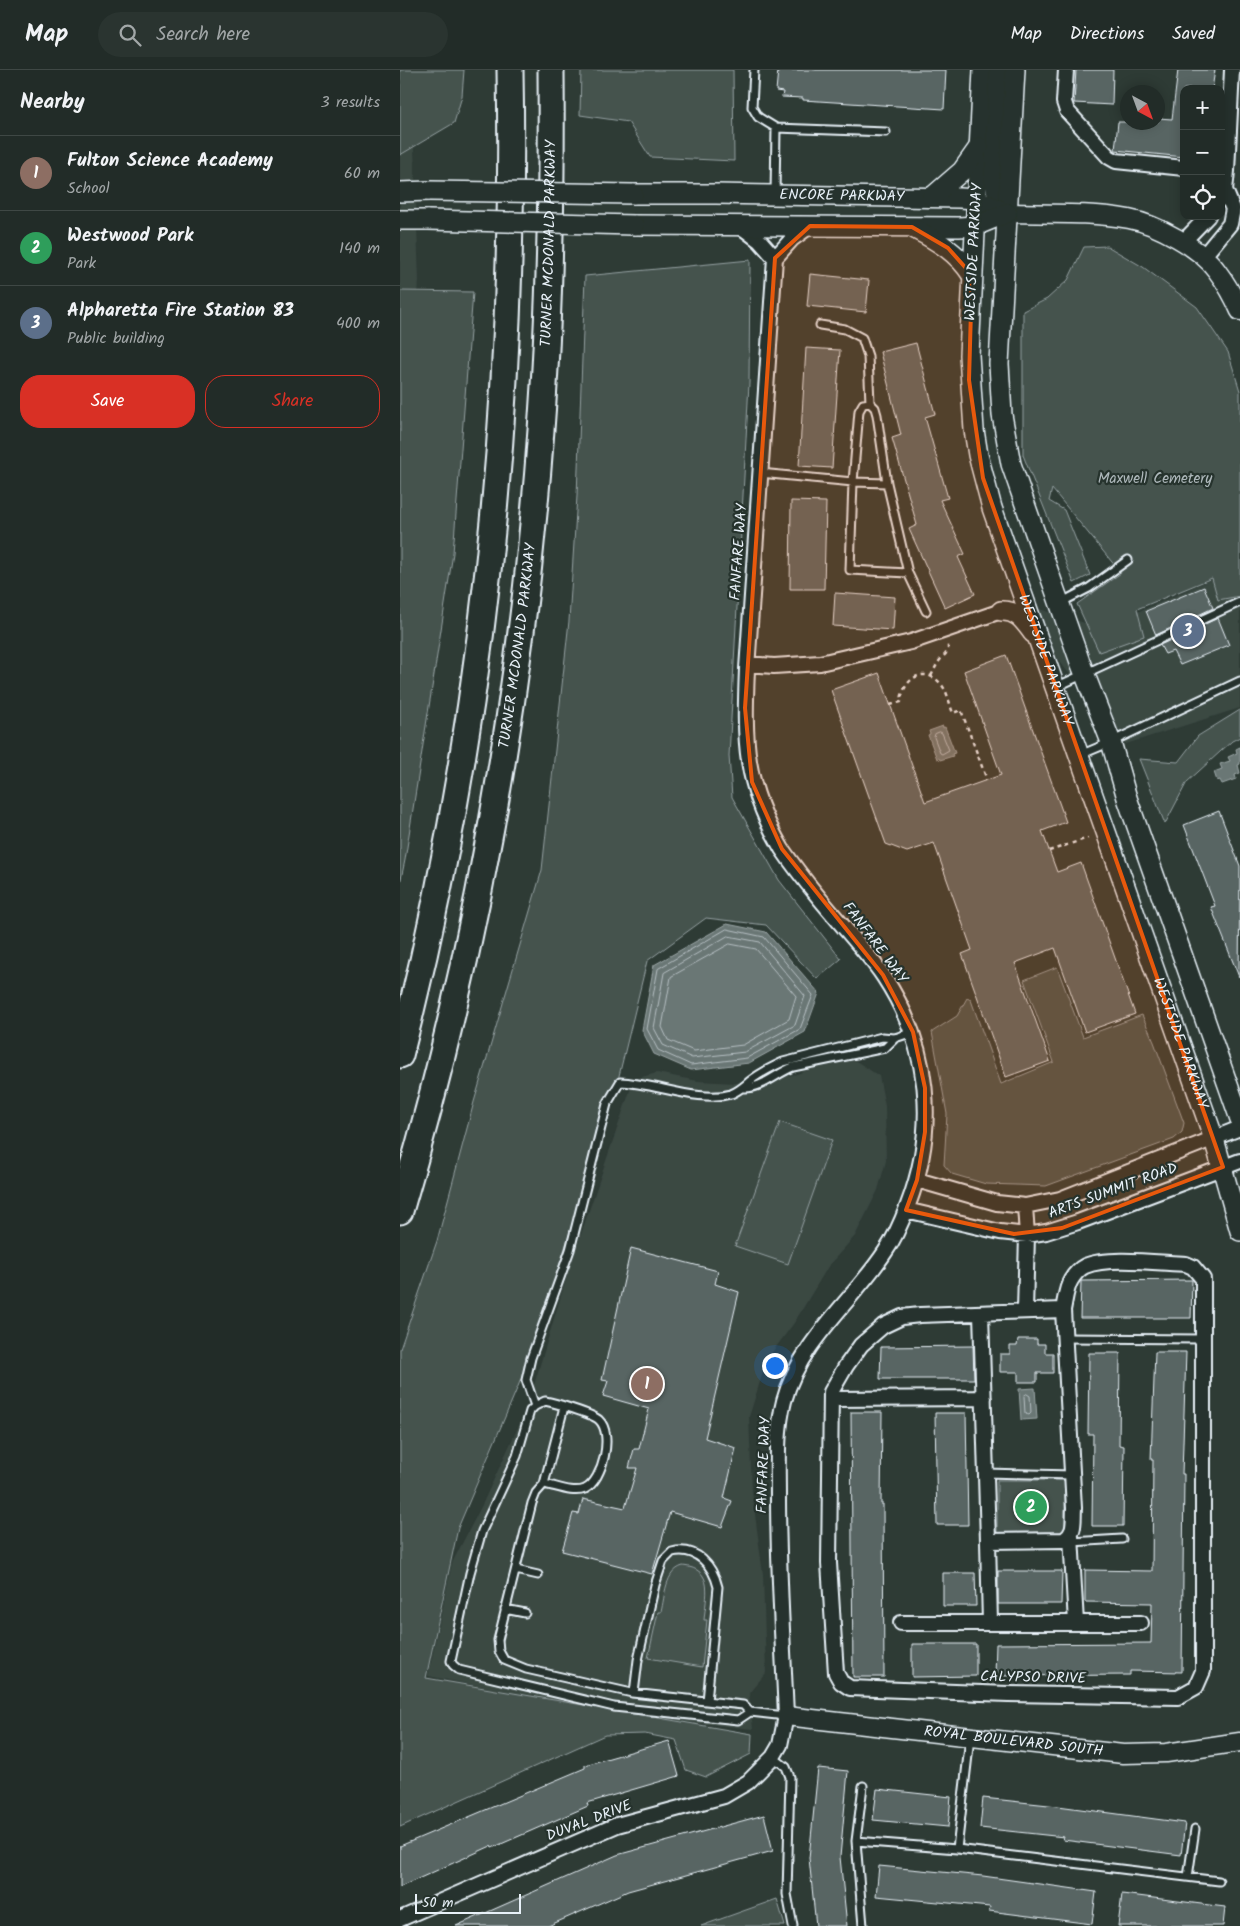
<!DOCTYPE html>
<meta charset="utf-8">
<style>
body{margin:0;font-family:Kalam,sans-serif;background:#2a3430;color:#f1f3f6}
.controls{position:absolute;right:15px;top:15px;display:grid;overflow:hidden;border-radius:10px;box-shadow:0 2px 12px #0003}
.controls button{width:45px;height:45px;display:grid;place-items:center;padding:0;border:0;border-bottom:1px solid #3f4845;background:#222c28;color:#f1f3f6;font:25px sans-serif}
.compass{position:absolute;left:720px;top:15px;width:45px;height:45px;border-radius:50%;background:#222c28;box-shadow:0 2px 12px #0003;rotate:139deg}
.scale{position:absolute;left:15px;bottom:12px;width:106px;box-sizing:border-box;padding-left:5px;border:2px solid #e8f1f8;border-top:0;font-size:14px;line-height:18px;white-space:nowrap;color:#e8f1f8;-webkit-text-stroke:4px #26332d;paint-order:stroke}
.you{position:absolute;left:374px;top:1295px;width:18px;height:18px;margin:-12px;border:4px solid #fff;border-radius:50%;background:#1a73e8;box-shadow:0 0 0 8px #1a73e833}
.badge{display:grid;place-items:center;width:32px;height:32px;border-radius:50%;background:#d93025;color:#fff;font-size:16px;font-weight:700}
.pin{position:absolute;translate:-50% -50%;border:2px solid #fff;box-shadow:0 1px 5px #0006}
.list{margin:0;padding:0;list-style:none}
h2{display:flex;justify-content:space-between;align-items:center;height:65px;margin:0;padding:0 20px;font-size:21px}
h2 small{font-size:16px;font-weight:400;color:#a2a7a8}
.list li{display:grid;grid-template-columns:32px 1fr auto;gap:15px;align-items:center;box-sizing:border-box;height:75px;padding:0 20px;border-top:1px solid #3f4845}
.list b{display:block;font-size:19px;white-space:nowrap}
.list p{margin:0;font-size:16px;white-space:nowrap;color:#a2a7a8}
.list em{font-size:16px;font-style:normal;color:#a2a7a8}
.actions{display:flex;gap:10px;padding:15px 20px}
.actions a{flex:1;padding:11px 0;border:1px solid #d93025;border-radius:20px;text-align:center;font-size:18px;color:#d93025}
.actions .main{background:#d93025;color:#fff}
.icon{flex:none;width:28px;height:28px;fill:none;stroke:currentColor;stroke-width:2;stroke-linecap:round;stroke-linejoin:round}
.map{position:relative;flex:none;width:840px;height:1856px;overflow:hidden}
header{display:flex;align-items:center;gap:30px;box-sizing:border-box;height:70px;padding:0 25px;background:#222c28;border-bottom:1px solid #3f4845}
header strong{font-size:24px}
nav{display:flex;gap:28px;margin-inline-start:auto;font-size:18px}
.search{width:350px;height:45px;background:#2a3430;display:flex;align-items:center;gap:12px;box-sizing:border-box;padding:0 18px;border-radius:28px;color:#a2a7a8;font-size:19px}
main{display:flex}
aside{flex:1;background:#222c28}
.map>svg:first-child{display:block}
</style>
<header>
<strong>Map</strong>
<div class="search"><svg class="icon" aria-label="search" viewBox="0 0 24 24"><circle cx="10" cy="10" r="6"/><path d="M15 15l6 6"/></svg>Search here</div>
<nav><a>Map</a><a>Directions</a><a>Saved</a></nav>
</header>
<main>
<aside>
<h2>Nearby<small>3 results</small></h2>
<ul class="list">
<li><span class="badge" style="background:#8d6e63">1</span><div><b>Fulton Science Academy</b><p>School</p></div><em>60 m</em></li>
<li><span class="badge" style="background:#2e9e5b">2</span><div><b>Westwood Park</b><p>Park</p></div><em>140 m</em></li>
<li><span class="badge" style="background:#5c6f8a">3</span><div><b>Alpharetta Fire Station 83</b><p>Public building</p></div><em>400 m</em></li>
</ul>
<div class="actions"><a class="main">Save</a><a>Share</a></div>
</aside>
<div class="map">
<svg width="840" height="1856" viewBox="0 0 840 1856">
<rect width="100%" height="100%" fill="#2e3b35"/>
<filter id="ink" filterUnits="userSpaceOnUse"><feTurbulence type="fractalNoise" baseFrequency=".02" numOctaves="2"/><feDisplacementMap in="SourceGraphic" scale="10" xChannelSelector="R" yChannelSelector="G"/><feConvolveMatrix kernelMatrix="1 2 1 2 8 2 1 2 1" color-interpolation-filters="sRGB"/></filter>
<g filter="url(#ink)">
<path fill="#3b4843" d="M0 0H11L19 210 0 486Z
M840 497V638L726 674 610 530 701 558Z
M435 990 456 991 479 1006 485 1036 486 1091 478 1120 455 1166 429 1195 394 1253 367 1289 349 1347 352 1422 363 1504 366 1603 349 1623 353 1659 226 1646 28 1606 52 1493 81 1437 127 1338 169 1199 234 1009 257 1003 298 1011 335 1013 363 1011 397 1004Z"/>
<path fill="#45524e" stroke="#96a2a3" d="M0 0H64L62 26 54 53 0 85Z
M181 0H333L334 91 250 87 228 52 180 45Z
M707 176 743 197 797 237 828 282 840 321V526L818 530 812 508 737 539 744 566 699 582 677 534 721 503 652 419 649 431 664 440 690 505 674 513 623 385V241L647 229 668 210 684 177Z
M350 190 349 313 329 686 332 727 379 810 441 889 417 909 366 855 306 848 247 891 217 1014 130 1288 58 1458 26 1608 352 1664 351 1684 306 1707 286 1700 276 1670 245 1664 205 1665 0 1757V1279L37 1171 74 1032 142 800 169 551 177 426 185 206Z
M0 221 73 222 53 483 5 790 0 814Z
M840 640V667L832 671 787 712 765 754 739 689 778 692 798 666Z
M657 897 683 967 742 945 754 972 784 1053 782 1062 774 1069 646 1116 586 1114 552 1104 544 1095 547 1044 532 962 557 946 567 928 571 930 601 1014 654 992 624 910Z
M380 1052 432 1070 388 1194 335 1176Z
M597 1410H665V1463H597Z
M283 1496C315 1499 306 1526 304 1550H307L302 1597 248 1588 258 1542H261C265 1526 265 1501 283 1496Z
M377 1829 385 1856H301Z"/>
<path fill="#6b7775" stroke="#9da8a9" d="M543 656V658L545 657 555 683 552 684 553 686 540 690 539 688 537 689 528 665 530 664 529 661Z
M840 677V694L838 695 840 703 835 705 836 709 822 714 820 710 817 711 814 702 822 699 820 694 830 691 828 687 837 683 836 679Z
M327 854 366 862 419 923 405 962 349 993 291 1000 254 984 242 960 254 895Z
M635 1318 637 1349 621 1350 619 1319Z"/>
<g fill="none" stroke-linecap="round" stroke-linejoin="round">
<path stroke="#b6c0c4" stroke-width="1" d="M540 662 542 663 549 680 542 684 540 683 534 667 535 664Z
M327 859 364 867 413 925 400 959 347 988 291 995 258 980 247 959 258 899Z
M328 866 360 872 405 926 395 955 345 982 292 988 263 975 254 958 264 903Z
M330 874 356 879 396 926 389 949 343 975 294 981 268 970 262 957 271 907Z
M627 1324 630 1326 631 1343 629 1345 625 1343 624 1326Z"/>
</g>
<path fill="#596563" stroke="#e8f1f8" d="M378 0H546L544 39 403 30V28L382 27 383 22 376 21Z
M676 0H713L712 35 674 33Z
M778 0H815L812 19H784V87L715 80 718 52H758V48L772 49Z
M410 204 469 210 466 242 407 236Z
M516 273 535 344 525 347 548 428 540 430 565 484 558 487 575 524 545 538 509 459 517 455 492 368 501 365 480 282Z
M406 278 440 280 432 398 399 396Z
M391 431 426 432 424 519H390Z
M804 517 813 538 756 565 746 541Z
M435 523 495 527 493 560 433 556Z
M818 548 829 575 780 595 773 581 765 584 760 575Z
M606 585 666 752 642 761 657 802 681 793 735 944 685 962 655 878 615 893 650 991 606 1007 562 884 572 880 534 773 507 782 486 774 431 620 479 603 525 732 601 705 564 601Z
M819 741 840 796 839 907 811 837 815 836 784 755Z
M231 1178 318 1201 315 1214 339 1222 305 1368 336 1378 324 1428 332 1431 322 1457 270 1442 252 1504 162 1481 173 1443 179 1444 183 1429 225 1438 237 1398H229L234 1379H239L249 1339 203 1326 208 1311 202 1310Z
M792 1210 791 1248H680L681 1211Z
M618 1269H637V1274H645V1283H653V1303H637V1312H618V1302H600V1284H610V1276H617Z
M573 1276 574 1309H480L481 1277Z
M755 1282H786L782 1404H784L782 1602 730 1601V1605L595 1606 596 1574 751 1573 752 1533 685 1532V1500L752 1501 753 1390H751Z
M689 1283H720L719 1375 724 1376 723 1456H692L693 1364H688Z
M451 1342H482L481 1434H483L484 1607H453Z
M535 1343H566L568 1455H537Z
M598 1501H662L661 1534H598Z
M543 1503H575L576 1536H543Z
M512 1574H576V1606L512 1607Z
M269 1671 279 1706 187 1733 188 1736 92 1778 91 1776 0 1817V1776L185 1698V1695Z
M418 1698 448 1701 440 1787 447 1856H416L409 1788Z
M477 1719 551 1727 548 1757 473 1750Z
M583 1728 658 1736 785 1753 781 1785 663 1770 664 1767 580 1758Z
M364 1745 373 1781 228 1821 148 1856H56L217 1785Z
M479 1796 583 1806 696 1822 692 1854 589 1841 590 1837 476 1826Z
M722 1824 825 1837 823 1856H718Z"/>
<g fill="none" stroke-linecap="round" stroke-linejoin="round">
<defs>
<path id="service" d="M354 0 352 37 358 47 376 58 486 62
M375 124 376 58
M420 255 445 259 462 268 468 286 470 333 475 338 477 345 487 413 508 503
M470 333 463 334 459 341 453 412 450 500 508 503 526 541
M360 403 453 412 487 413
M660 533 689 518 728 490
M656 617 840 532
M680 685 711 672 840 611
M344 1018C361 1019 377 1003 393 997L485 978 495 968
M665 1268 802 1269
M135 1336 126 1310 131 1288 170 1180 207 1034 220 1012C255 1013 299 1033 331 1024 339 1021 344 1016 350 1011 360 1003 372 997 383 992L482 967 495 968 513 962
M164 1337 144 1414 136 1423 132 1433 98 1570 99 1581 104 1590 126 1599 232 1623 343 1635 350 1642 386 1646
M586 1403 672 1405
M144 1414C156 1416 173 1424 185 1419 203 1410 214 1364 199 1350 193 1344 155 1333 145 1331L135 1336 130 1341 117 1386 82 1461 70 1503 51 1591 53 1595 59 1600 214 1637 338 1650 350 1642
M671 1472 722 1469
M116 1500 138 1505
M105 1539 125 1543
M234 1623 238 1590 255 1515 263 1491 272 1482C297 1476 313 1496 318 1517L307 1631
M570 1668 557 1779 819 1811
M373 1687 386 1697 390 1707 387 1824 393 1856
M456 1771 463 1716
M788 1807 795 1759
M463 1856 456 1771 557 1779"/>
<path id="minor" d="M666 0 664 32 667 41 709 87 716 91 784 98
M821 129 825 120 827 101 832 0
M339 155 360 171 375 188
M783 172 808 146
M803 187 830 154 833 139 825 120
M348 594 374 596 420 593 511 572 601 541
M517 1110 597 1133 625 1136 660 1129 840 1058
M625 1136 627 1165 625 1241
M506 1140 600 1162 627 1165 646 1162 678 1152 840 1091
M581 1243 588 1471 664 1470C676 1463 673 1451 674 1438L663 1240C665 1231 666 1218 671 1210 674 1205 679 1199 685 1196 708 1186 760 1193 786 1194L793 1197 803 1209V1601L796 1617 778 1627 608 1624 450 1618 441 1612 436 1603 429 1493 431 1322 446 1296 461 1275 483 1256 502 1247 520 1245 663 1240
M431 1329 584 1328
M671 1466 676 1553
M588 1471 590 1553
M501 1553H741
M0 1849 217 1755 324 1726 348 1712 373 1687 380 1675 386 1646C383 1573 378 1500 378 1426 378 1395 376 1362 384 1331 400 1271 452 1232 485 1182 495 1168 502 1151 508 1135 538 1056 530 977 484 907 475 893 464 881 454 869 429 840 404 811 382 779 344 714 344 672 347 599L375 188 392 169 410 156"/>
<g id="tertiary">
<path d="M607 143C647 144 690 142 729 149 756 154 801 178 817 201 826 213 834 227 840 241"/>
<path id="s1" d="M386 1646 723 1684 766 1683 840 1672"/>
</g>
<g id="secondary">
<path id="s2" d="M583 0 569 285 574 360 578 385 592 438 814 1069 840 1161"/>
<path d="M599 0 594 109 598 128 605 140"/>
<path d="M615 0 599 294 602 345 611 394 680 592 711 672 727 728 840 1049"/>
<path d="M0 122 29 121"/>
<path id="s3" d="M233 124H316L560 128 576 129 607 143"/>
<path d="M532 127 562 101 579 77"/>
<path d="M0 150H28"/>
<path d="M234 155 559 157 575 156 607 143"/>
<path d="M515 159C538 171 558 183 572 205"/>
<path d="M601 541C617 540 624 551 633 563"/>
</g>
<g id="motorway">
<path d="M0 985C83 664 116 331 110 0"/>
<path id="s4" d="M0 1141C75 887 122 624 141 360 150 240 152 120 151 0"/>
</g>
</defs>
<use href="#service" stroke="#e8f1f8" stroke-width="11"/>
<use href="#minor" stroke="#e8f1f8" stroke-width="18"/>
<use href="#tertiary" stroke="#e8f1f8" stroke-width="21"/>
<use href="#secondary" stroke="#e8f1f8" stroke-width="22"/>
<use href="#motorway" stroke="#e8f1f8" stroke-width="29"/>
<path stroke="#e8f1f8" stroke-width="2.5" stroke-dasharray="4 4" stroke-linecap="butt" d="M531 606C534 601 536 595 540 590 546 583 550 582 547 572
M490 635 501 632C502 610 524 594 541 614 548 622 549 633 553 643L561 640 587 710
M649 781 688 768"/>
<use href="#service" stroke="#26332d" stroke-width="7"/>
<use href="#minor" stroke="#26332d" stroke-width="14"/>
<use href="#tertiary" stroke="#26332d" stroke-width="18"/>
<use href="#secondary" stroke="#26332d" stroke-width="19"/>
<use href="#motorway" stroke="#26332d" stroke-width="25"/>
<defs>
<path id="secondary-bridge" d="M29 121 233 124
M28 150 234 155"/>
</defs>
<use href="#secondary-bridge" stroke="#e8f1f8" stroke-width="22" stroke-linecap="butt"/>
<use href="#secondary-bridge" stroke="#26332d" stroke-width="19"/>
</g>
</g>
<path fill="#e8590c" fill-opacity="0.2" stroke="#e8590c" stroke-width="4" stroke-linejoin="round" d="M410 156 512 157 548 178 572 205 569 310 583 408 823 1097 662 1158 614 1164 506 1140 517 1110 525 1062V1018L513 962 483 905 382 779 352 712 345 638 375 188Z"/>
<g text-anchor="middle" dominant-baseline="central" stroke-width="4.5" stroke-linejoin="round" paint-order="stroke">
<g font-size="15" fill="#e8f1f8" stroke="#26332d">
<text stroke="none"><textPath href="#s3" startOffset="209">ENCORE PARKWAY</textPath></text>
<text stroke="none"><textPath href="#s4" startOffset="982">TURNER MCDONALD PARKWAY</textPath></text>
<text transform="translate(574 182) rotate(-87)">WESTSIDE PARKWAY</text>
<text transform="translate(339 482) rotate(-86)">FANFARE WAY</text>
<text stroke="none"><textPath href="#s4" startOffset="578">TURNER MCDONALD PARKWAY</textPath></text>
<text stroke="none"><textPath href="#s2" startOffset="602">WESTSIDE PARKWAY</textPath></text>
<text transform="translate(475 873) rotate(53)">FANFARE WAY</text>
<text stroke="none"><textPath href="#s2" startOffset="1008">WESTSIDE PARKWAY</textPath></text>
<text transform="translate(713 1121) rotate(-20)">ARTS SUMMIT ROAD</text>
<text transform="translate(364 1395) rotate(-88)">FANFARE WAY</text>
<text transform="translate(633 1608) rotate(1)">CALYPSO DRIVE</text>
<text stroke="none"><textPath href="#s1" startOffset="229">ROYAL BOULEVARD SOUTH</textPath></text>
<text transform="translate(189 1751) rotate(-21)">DUVAL DRIVE</text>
</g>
<g font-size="15" fill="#afb9bc" stroke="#26332d">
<text x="755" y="409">Maxwell Cemetery</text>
</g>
</g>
</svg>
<div class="controls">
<button>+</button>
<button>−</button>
<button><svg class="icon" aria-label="locate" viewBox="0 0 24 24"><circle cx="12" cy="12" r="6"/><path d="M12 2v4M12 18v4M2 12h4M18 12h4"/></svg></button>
</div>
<svg class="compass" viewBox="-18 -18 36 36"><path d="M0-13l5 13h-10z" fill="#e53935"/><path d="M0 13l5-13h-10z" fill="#a2a7a8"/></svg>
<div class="scale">50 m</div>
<div class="you"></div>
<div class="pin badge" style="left:247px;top:1314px;background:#8d6e63">1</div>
<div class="pin badge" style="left:631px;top:1437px;background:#2e9e5b">2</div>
<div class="pin badge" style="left:788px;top:561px;background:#5c6f8a">3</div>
</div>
</main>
